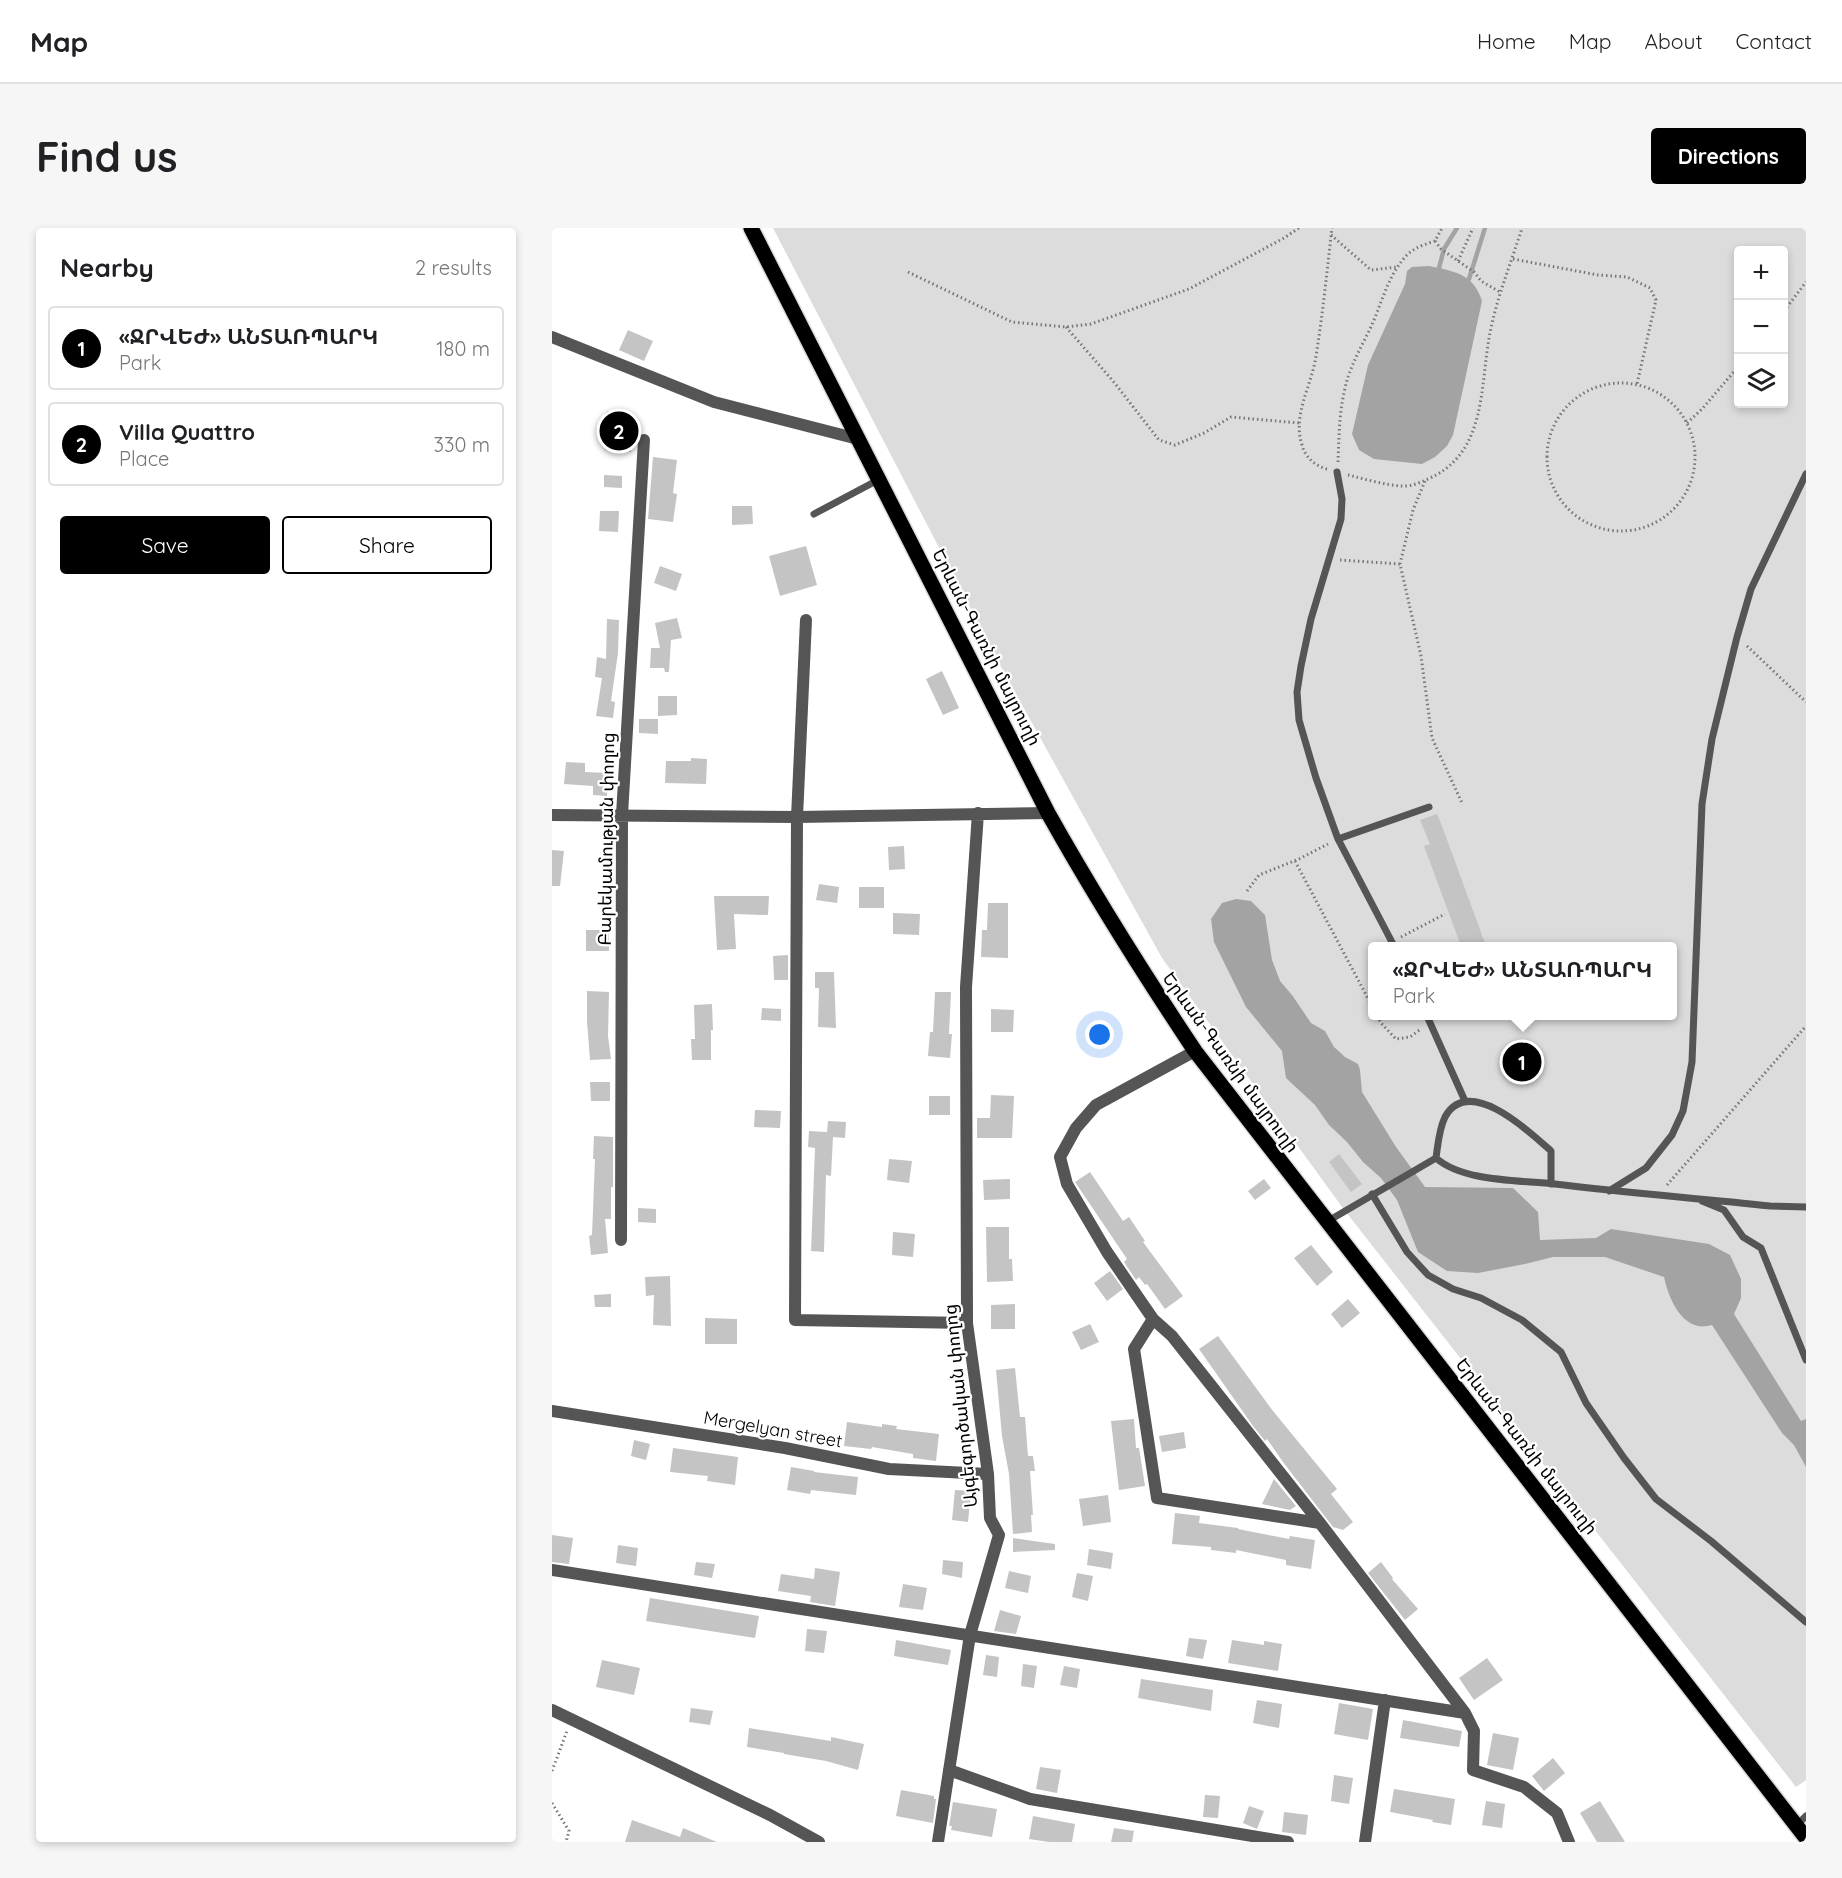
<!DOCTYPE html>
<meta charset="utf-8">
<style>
body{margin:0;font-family:Quicksand,"Noto Sans Armenian",sans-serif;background:#f6f6f6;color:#202124}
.controls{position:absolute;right:18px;top:18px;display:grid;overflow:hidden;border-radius:6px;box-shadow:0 3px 9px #0003}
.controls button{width:54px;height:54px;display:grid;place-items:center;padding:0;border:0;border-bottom:2px solid #e0e0e0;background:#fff;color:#202124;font:30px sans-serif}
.you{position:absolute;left:548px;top:807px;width:21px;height:21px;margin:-15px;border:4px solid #fff;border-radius:50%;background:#1a73e8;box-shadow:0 0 0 9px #1a73e833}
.badge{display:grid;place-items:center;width:39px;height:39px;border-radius:50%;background:#000;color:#fff;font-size:20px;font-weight:700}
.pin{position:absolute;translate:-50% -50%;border:3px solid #fff;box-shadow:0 2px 6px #0006}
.popup{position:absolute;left:816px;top:714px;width:309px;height:78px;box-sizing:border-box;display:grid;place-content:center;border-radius:6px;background:#fff;filter:drop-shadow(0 2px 4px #0005);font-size:20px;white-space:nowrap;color:#757577}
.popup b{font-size:22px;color:#202124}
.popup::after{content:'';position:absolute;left:50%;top:100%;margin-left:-12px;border:12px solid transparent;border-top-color:#fff}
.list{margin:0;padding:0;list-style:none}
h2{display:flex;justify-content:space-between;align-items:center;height:78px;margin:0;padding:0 24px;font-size:26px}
h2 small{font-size:20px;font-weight:400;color:#757577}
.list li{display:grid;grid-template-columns:39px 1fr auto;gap:18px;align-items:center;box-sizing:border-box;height:84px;margin:0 12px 12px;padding:0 12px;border:2px solid #e0e0e0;border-radius:6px}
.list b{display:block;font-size:22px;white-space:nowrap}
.list p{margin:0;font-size:20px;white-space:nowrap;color:#757577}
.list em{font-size:20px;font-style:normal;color:#757577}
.actions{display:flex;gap:12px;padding:18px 24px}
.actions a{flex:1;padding:14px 0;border:2px solid #000;border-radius:6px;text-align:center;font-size:21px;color:#000}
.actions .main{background:#000;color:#fff}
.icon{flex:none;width:33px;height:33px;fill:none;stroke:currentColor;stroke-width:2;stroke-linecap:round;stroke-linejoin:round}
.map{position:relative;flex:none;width:1254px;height:1614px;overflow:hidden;border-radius:6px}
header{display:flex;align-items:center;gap:36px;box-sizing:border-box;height:84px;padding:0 30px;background:#fff;border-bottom:2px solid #e0e0e0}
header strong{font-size:28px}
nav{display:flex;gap:33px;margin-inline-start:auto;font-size:21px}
.intro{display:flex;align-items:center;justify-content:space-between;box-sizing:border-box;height:144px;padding:0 36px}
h1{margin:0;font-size:42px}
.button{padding:15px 27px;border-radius:6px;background:#000;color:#fff;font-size:21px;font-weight:700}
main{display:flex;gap:36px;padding:0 36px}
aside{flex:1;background:#fff;border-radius:6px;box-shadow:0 3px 9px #0003}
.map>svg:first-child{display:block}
</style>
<header>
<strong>Map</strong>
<nav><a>Home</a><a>Map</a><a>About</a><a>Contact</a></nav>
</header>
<div class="intro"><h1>Find us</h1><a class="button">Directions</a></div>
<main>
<aside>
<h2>Nearby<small>2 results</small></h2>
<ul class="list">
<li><span class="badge">1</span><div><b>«ՋՐՎԵԺ» ԱՆՏԱՌՊԱՐԿ</b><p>Park</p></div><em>180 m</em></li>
<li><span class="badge">2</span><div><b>Villa Quattro</b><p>Place</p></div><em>330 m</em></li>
</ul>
<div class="actions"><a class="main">Save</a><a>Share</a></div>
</aside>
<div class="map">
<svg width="1254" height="1614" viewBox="0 0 1254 1614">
<rect width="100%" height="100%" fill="#fff"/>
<path fill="#dcdcdc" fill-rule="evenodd" d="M221 0H1254V1552L1244 1559 790 979 610 730 448 437ZM1186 22H1232V176H1186ZM820 718H1120V788H820Z"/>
<path fill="#a3a3a3" d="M877 38C902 43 922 46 930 73L901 207 895 218 883 229 870 236 822 231 807 222 800 206 816 137 853 56 855 43 860 39Z
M684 671 699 673 713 687 720 732 728 753 740 767 759 795 773 803 782 819 793 829 806 836 808 842 810 864 844 919 873 959 961 960 986 984 988 1012 1044 1010 1059 1001 1157 1016 1178 1027 1189 1051V1070L1182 1086 1249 1193 1254 1191V1239L1242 1217 1230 1205 1160 1097C1156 1098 1150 1099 1146 1098 1125 1093 1116 1066 1112 1049L1053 1029H1001L973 1036 926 1045 895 1043 866 1024 845 972 829 950 811 934 795 914 777 897 763 877 734 850 730 823 694 779 662 714 659 691 670 675Z"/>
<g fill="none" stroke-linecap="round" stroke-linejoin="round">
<path stroke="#a3a3a3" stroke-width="4.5" d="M887 40 892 21 905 0
M917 51 933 0"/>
</g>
<path fill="#c4c4c4" d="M76 102 101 113 92 133 67 122Z
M55 183 81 185 79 224 53 222Z
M101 229 125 232 121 265 125 266 121 294 96 291Z
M52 247 70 248V260L52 259Z
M180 278H200L201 296 180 297Z
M48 283H67L66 304 47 303Z
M254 318 265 357 228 368 217 328Z
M108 338 130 346 124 363 102 355Z
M125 390 130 410 119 412 117 444H113L112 440H98L99 420H108L103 395Z
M55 391 67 392 66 425 59 473 63 474 61 490 44 488 50 450 43 449 45 429 54 431Z
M390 443 407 480 391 487 374 451Z
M106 468H125V487L106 488Z
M87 491H106V506L87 505Z
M139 530 155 531 154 556 113 555 114 533H139Z
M14 534 33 535V544L56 545 55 568 41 567V558L12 556Z
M885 586 890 598 934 718H909L872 618 878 616 868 592Z
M352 618 353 641 337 642 336 619Z
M0 622 12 623 8 658H0Z
M267 656 287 659 285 675 264 672Z
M307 659H332V680H307Z
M162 668H217L216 687 182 686 184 721 165 722Z
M436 675H456V730L429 729 430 702H435Z
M341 685 368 686 367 707 341 706Z
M34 702H57V723H34Z
M236 727V752H222L221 728Z
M263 744H282L284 800 266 799 267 760H263Z
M35 763 57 764 56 808 59 831 38 832 35 793Z
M383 764H399L397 806H400L398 830 376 828 378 804H381Z
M160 776 161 802H159V832H140L139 811H143L142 777Z
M210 780 229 781V793L209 792Z
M439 781 462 782 461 804H439Z
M38 854H58V873H39Z
M439 867 462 868 460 910H425V890H438Z
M377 868H398V887H377Z
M203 882 229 883 228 900 202 899Z
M276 893 294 894 293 910 281 909 279 948 274 947 272 1024 259 1023 263 920 256 919 257 903 275 904Z
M42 908 61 909V959H59V991H53L56 1025 39 1027 37 1008 40 1007 43 931H41Z
M787 926 810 956 799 964 777 934Z
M337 931 360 933 357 955 335 952Z
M538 944 571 993 577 989 593 1013 591 1014 631 1068 613 1081 595 1056 593 1057 587 1049 584 1052 572 1034 575 1031 523 954Z
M458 951V971L432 972 431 952Z
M712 951 719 960 703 972 696 963Z
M86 980 104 981V995L86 994Z
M434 999H457V1031H460L461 1053 435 1054Z
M341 1004 363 1006 361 1029 340 1027Z
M759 1017 781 1044 765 1058 742 1030Z
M558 1043 571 1061 555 1073 542 1055Z
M118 1048 119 1098 101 1097 102 1067 94 1068 93 1049Z
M59 1066V1079H43L42 1067Z
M796 1071 808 1085 790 1100 779 1086Z
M463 1076V1101H439V1077Z
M153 1090 185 1091V1116H153Z
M538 1096 547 1114 529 1122 520 1104Z
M666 1108 721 1183 785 1261 779 1266 801 1294 791 1302 781 1299 731 1234 715 1211 713 1213 701 1198 647 1121Z
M463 1140 468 1189H473L476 1228H481L483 1243H478L481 1287H479L480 1304 461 1306 457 1246 450 1208 444 1142Z
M582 1191 584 1220H587L593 1258 567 1262 559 1193Z
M295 1194 330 1199V1196L345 1198 344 1201 387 1206 384 1233 361 1230V1226L320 1219 319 1221 292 1218Z
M632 1204 634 1220 610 1224 607 1208Z
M82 1212 98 1216 94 1232 79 1228Z
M121 1220 186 1229 183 1257 155 1253 156 1248 118 1244Z
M239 1239 262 1243V1244L306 1249 304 1267 259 1262 258 1266 235 1262Z
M722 1251 744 1278 738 1282 710 1276Z
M403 1262 419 1263 416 1294 400 1292Z
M556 1267 559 1294 531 1298 527 1271Z
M623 1285 648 1288 647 1295 686 1300V1301L737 1311 738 1308 763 1312 759 1341 734 1337V1332L684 1322V1325L659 1322V1319L620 1316Z
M0 1307 21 1310 17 1336 0 1334Z
M461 1310 503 1316V1322L461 1324Z
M66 1317 86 1320 84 1338 64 1335Z
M537 1321 561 1325 559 1341 535 1337Z
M391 1332 411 1334 410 1350 390 1346Z
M144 1334 163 1336 160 1350 142 1347Z
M829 1334 841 1350 840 1351 866 1381 853 1392 816 1345Z
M263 1340 288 1344 283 1378 258 1374 259 1368 226 1363 229 1346 262 1351Z
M457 1343 479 1348 476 1365 453 1360Z
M525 1345 541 1348 536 1373 520 1369Z
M351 1356 375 1360 371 1382 347 1379Z
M98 1370 207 1388 203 1410 94 1393Z
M448 1382 469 1388 464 1406 442 1403Z
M255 1401 275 1403 272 1425 253 1423Z
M637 1410 655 1412 651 1431 634 1428Z
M344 1412 399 1422 396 1437 342 1428Z
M680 1412 712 1417V1413L730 1416 726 1443 676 1435Z
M434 1427 447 1429 445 1449 431 1447Z
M935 1430 951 1452 922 1472 907 1450Z
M50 1432 88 1440 82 1467 44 1459Z
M471 1436 485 1438 482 1460 469 1458Z
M512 1438 528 1441 525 1460 508 1457Z
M589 1451 661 1462 659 1483 586 1470Z
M705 1472 730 1476 727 1500 701 1495Z
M787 1475 821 1481 816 1512 782 1506Z
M139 1480 161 1483 158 1497 137 1494Z
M851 1492 910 1503 907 1519 848 1510Z
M197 1500 279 1513V1509L312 1516 306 1542 274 1533 232 1526V1525L195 1519Z
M941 1505 967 1510 961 1542 935 1537Z
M1001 1530 1013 1545 992 1563 980 1548Z
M488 1539 509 1542 505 1565 484 1561Z
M782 1547 801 1550 797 1576 779 1573Z
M842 1561 903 1571 899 1597 880 1594 881 1592 838 1584Z
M349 1562 382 1568V1571H384L381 1595 344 1588Z
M653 1567 668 1568 666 1590 651 1589Z
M934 1573 953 1576 950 1600 930 1597Z
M1048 1573 1073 1614H1045L1028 1585Z
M401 1574 445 1581 440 1609 399 1602 400 1598H397Z
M697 1578 712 1583 705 1601 691 1595Z
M732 1584 756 1587 754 1607 730 1604Z
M481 1588 523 1596 520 1614H497L477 1611Z
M80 1592 128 1609 131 1600 165 1614H73Z
M562 1600 582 1603 580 1614H559Z"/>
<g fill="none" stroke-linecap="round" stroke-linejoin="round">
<defs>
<path id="primary" d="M199 0 496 585C542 667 591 745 643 823L1254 1610"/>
</defs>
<use href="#primary" stroke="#dbdbdb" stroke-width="18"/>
<path stroke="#777" stroke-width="3" stroke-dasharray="1.5 3" stroke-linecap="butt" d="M779 7 819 42 845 39
M883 13 889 21 922 44 929 53 948 64
M961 31 1046 47 1075 49 1098 60 1104 72 1085 156
M906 33 921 0
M356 44 460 94 514 99 539 96 637 61 732 10 747 0
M1232 83 1254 54
M514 99 561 153 607 212 623 217 652 205 679 189 747 195
M995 229a74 74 0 1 1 148 0a74 74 0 1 1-148 0Z
M1135 195 1150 181 1186 139
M786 234C787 211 787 187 792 165 796 143 806 125 816 105 829 80 834 49 855 27 862 20 873 16 883 13L890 0
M775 241C763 238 753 229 750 217 740 187 760 157 764 128 771 85 775 42 780 0
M796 247C813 251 832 257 849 258 861 259 874 252 884 247 935 219 928 155 938 105 945 69 959 35 970 0
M873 253 861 282 848 336 869 428 880 510 910 575
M788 332 848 336
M1195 418 1254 474
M743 633 820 778
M695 663 707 647 747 631 776 616
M849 709 893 686
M825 788 829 795 844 811 858 809 869 801
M1115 957 1254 798
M0 1543 15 1503
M0 1575 17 1603 14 1614"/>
<path stroke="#555" stroke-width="7" d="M785 244 790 271 789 291 759 391 749 438 745 464 747 492 764 550 786 611 842 718
M262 286 326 252
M786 611 877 579
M875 788 913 873
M884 930C886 916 887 901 893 889 917 846 978 904 999 923V956
M1057 963 1094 940 1120 907 1131 883 1140 834 1150 576 1160 511 1185 409 1199 361 1254 246
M820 966 855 1024 876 1047 901 1061 929 1070 970 1092 1009 1124 1034 1175 1072 1230 1104 1271 1159 1313 1254 1394
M1150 973 1172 982 1191 1009 1209 1020 1254 1132
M776 993 884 930C911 954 968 952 1003 956 1074 965 1146 970 1218 978L1254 979
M1245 1597 1254 1588"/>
<path stroke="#555" stroke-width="12" d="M0 109 162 174 306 211
M254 392 245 589 243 1092 415 1095
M0 587 245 589 496 585
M643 823 544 877 524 900 508 929 515 956 555 1024 601 1091 620 1108 768 1295 913 1485 922 1503 921 1542 972 1559 1005 1585 1017 1614
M69 1012 70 587 92 212
M601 1091 582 1121 605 1270 768 1295
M0 1183 233 1220 337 1241 436 1246
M0 1342 913 1485
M0 1482 218 1587 267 1614
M397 1542 478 1571 736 1614
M386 1614 418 1407 447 1307 438 1290 436 1246 415 1095 414 759 426 585
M813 1614 833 1472"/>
<use href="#primary" stroke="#000" stroke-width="15"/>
</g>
<g text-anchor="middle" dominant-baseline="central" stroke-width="4.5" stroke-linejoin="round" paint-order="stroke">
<g font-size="18" fill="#000" stroke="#fff">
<text transform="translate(435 419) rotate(63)">Երևան-Գառնի մայրուղի</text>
<text transform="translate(54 611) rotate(-89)">Բարեկամության փողոց</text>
<text transform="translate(679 834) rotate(54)">Երևան-Գառնի մայրուղի</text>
<text transform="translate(408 1178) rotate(-96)">Այգեգործական փողոց</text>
<text transform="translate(221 1201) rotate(10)">Mergelyan street</text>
<text transform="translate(975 1218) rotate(52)">Երևան-Գառնի մայրուղի</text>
</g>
</g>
</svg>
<div class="controls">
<button>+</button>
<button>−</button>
<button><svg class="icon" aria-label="layers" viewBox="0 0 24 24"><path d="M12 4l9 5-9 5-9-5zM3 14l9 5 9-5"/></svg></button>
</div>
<div class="you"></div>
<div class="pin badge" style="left:970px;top:834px">1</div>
<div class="popup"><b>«ՋՐՎԵԺ» ԱՆՏԱՌՊԱՐԿ</b>Park</div>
<div class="pin badge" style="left:67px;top:203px">2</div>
</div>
</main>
